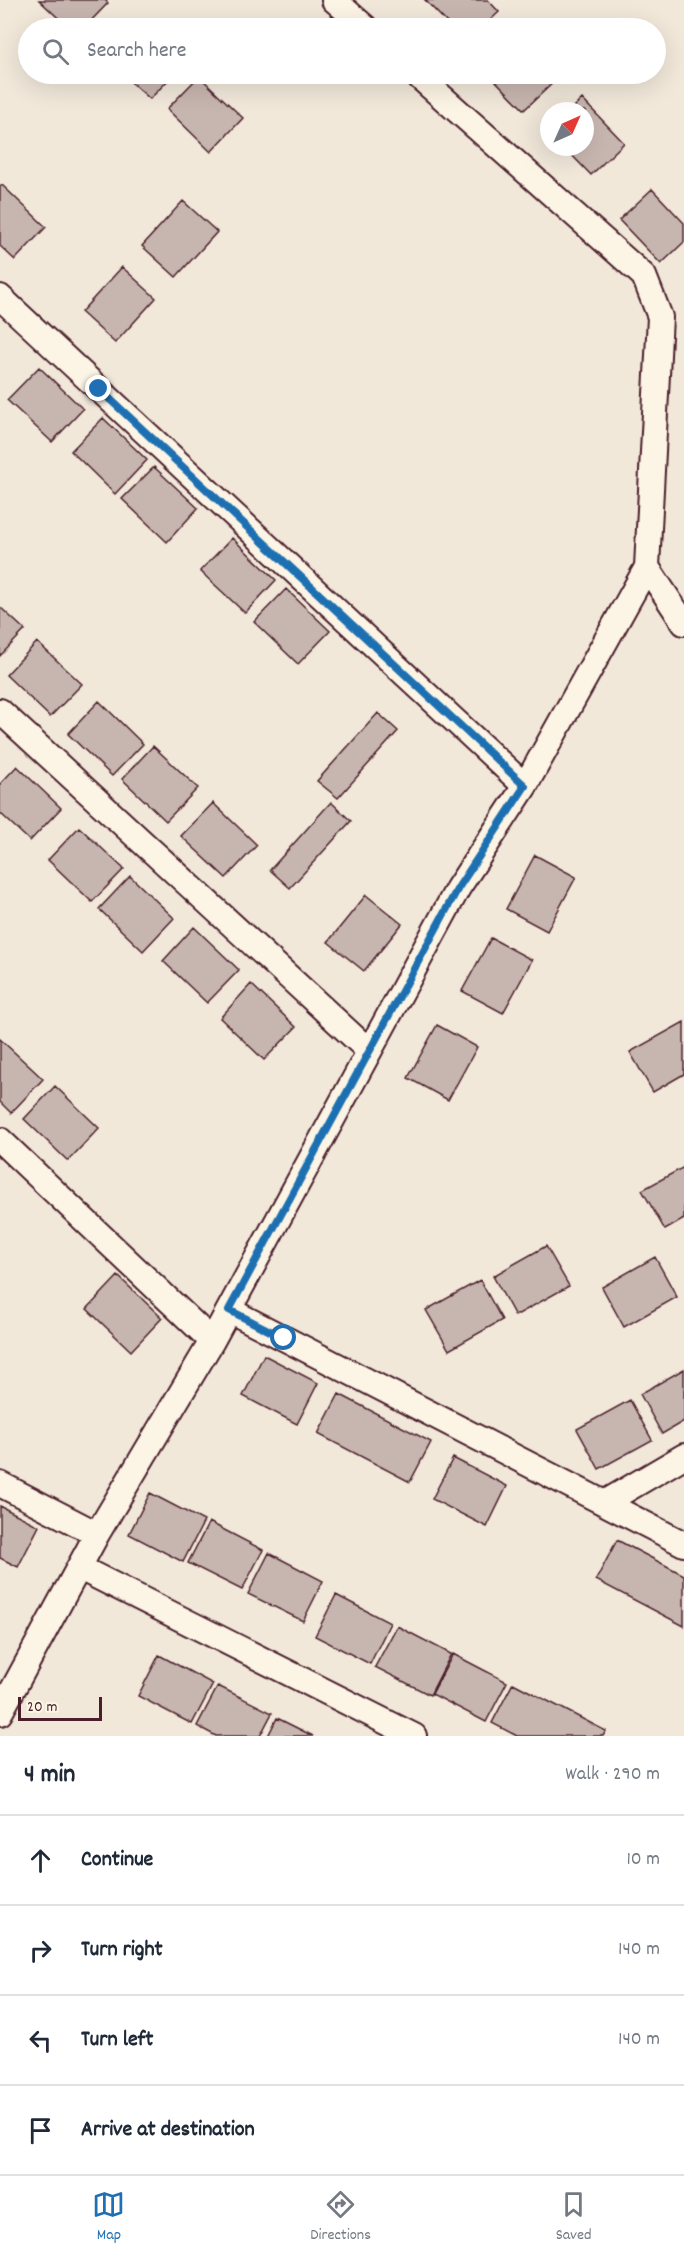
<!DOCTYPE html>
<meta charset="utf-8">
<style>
body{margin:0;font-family:Dekko,sans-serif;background:#f2f2f3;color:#1f2937}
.compass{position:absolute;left:540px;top:102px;width:54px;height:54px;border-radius:50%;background:#fff;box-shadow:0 6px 24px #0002;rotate:45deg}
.scale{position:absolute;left:18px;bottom:15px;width:84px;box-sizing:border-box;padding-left:6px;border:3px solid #4a1f2b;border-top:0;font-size:16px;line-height:21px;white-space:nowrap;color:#4a1f2b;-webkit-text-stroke:4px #fcf5e5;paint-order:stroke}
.stop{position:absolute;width:18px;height:18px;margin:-14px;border:4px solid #1f6fb2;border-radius:50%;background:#fff}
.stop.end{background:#1f6fb2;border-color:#fff;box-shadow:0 2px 6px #0008}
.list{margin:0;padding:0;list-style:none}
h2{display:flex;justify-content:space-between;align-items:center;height:78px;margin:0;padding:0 24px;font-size:26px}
h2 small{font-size:20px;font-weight:400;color:#747a83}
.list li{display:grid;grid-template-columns:39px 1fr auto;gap:18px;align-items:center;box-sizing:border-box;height:90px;padding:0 24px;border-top:2px solid #e0e1e3}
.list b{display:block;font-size:22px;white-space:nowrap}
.list em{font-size:20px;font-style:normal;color:#747a83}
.icon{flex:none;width:33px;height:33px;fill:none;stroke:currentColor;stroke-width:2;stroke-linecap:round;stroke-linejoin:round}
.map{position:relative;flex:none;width:684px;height:1736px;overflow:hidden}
.search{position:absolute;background:#fff;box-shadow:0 6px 24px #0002;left:18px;right:18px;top:18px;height:66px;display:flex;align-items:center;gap:15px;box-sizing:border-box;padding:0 21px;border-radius:33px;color:#747a83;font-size:22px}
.sheet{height:438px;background:#fff}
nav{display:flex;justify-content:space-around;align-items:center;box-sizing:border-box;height:84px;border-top:2px solid #e0e1e3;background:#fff;font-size:16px;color:#747a83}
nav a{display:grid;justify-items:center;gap:3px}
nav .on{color:#1f6fb2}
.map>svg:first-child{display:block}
</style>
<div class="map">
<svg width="684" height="1736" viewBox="0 0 684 1736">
<rect width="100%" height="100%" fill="#f1e8da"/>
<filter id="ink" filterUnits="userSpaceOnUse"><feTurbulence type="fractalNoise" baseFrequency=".0167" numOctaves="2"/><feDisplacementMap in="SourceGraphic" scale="12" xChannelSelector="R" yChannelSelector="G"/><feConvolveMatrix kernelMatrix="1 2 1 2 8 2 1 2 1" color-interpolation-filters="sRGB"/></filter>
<g filter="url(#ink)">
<path fill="#c7b6af" stroke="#4a1f2b" stroke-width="1.5" d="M39 0H105L108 3 84 28H69Z
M425 0H488L499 12 482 28H452Z
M122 74H174L150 99Z
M489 74H552L557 79 524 110Z
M199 76 243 118 211 152 167 109Z
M582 99 624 143 591 175 564 147H585V111H570Z
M2 185 46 227 15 260 0 246V187Z
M652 189 684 223V242L661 264 619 220Z
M183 201 217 232 176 277 142 246Z
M122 267 156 298 115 343 81 312Z
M39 367 83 409 52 442 7 400Z
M103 418 147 460 115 494 71 451Z
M154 467 198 508 167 542 122 499Z
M232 538 276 580 245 613 200 571Z
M286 589 330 631 298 664 254 622Z
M0 607 25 630 0 656Z
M37 642 82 684 50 717 6 675Z
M99 701 143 744 112 776 68 734Z
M378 713 398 731 338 798 317 781Z
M153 746 198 788 166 821 122 779Z
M17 766 61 808 30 841 0 813V784Z
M331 802 351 821 290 888 270 870Z
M213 803 257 845 226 878 181 836Z
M79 827 124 869 92 902 48 860Z
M535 855 576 877 547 931 506 909Z
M130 876 174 918 143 951 99 909Z
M366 895 402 924 364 971 328 942Z
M194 927 239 970 207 1003 163 961Z
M491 938 532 960 503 1013 462 991Z
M251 984 296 1027 264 1060 220 1018Z
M684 1022V1074L653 1092 630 1052Z
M437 1025 477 1047 448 1100 408 1078Z
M0 1039 43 1079 11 1113 0 1102Z
M55 1086 99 1128 68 1161 24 1119Z
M684 1167V1219L665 1230 642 1190Z
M546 1246 569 1286 515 1316 493 1276Z
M655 1257 677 1297 624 1327 602 1287Z
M118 1276 162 1318 131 1351 87 1309Z
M480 1280 502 1320 449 1350 426 1310Z
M264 1355 318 1383 297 1424 243 1396Z
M684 1369V1421L662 1434 640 1394Z
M339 1394 431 1442 410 1482 318 1434Z
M630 1400 652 1440 599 1469 577 1429Z
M453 1458 507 1486 487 1527 432 1499Z
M150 1493 204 1521 183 1562 129 1534Z
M0 1506 39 1526 18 1567 0 1558Z
M209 1522 263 1550 242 1590 188 1563Z
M617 1540 684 1575V1626L596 1580Z
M269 1553 323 1581 303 1621 248 1594Z
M336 1595 390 1623 370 1664 315 1636Z
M397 1626 451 1654 430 1695 375 1667Z
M453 1654 507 1682 486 1722 432 1694Z
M159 1655 213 1684 192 1724 138 1696Z
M513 1683 606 1731 603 1736H517L492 1723Z
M218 1686 272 1713 260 1736H216L197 1726Z
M277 1718 313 1736H268Z"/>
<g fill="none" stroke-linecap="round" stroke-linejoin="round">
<defs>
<path id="minor" d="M334 0 366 28
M0 297 525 786
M647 567 684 623
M0 711 369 1051
M0 1140 212 1341
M229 1310 684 1544
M0 1484 97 1534
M604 1503 684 1456
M80 1568 414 1736
M0 1713 97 1534 212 1341 458 888 525 786 647 567 660 317 644 276 416 74"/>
</defs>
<use href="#minor" stroke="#4a1f2b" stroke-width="28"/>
<use href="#minor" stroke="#fcf5e5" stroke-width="24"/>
</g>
</g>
<g fill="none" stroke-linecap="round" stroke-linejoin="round" filter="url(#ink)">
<path stroke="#1f6fb2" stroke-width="8" d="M99 389 525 786 458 888 229 1310 284 1338"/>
</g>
</svg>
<svg class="compass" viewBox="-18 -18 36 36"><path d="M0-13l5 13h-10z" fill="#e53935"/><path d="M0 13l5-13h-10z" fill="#747a83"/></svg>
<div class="scale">20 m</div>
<div class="stop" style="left:284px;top:1338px"></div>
<div class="stop end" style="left:99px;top:389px"></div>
<div class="search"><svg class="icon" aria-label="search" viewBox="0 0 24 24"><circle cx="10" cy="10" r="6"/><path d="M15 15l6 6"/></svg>Search here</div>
</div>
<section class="sheet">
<h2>4 min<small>Walk · 290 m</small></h2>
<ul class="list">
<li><svg class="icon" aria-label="ahead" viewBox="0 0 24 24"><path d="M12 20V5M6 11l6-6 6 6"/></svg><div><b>Continue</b></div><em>10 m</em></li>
<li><svg class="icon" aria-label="right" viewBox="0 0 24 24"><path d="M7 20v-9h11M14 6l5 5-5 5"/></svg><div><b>Turn right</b></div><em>140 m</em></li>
<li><svg class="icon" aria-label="left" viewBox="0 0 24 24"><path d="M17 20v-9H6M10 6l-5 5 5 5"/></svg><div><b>Turn left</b></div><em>140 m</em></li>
<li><svg class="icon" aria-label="arrive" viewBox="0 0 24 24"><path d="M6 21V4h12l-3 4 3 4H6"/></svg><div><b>Arrive at destination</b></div></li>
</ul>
</section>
<nav>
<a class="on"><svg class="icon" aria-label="map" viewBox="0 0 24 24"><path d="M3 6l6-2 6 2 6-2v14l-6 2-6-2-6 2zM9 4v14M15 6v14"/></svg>Map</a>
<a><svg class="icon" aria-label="directions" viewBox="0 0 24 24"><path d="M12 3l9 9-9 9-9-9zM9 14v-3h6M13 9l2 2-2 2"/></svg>Directions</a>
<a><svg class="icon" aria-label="saved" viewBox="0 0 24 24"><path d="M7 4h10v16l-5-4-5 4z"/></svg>Saved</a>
</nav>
